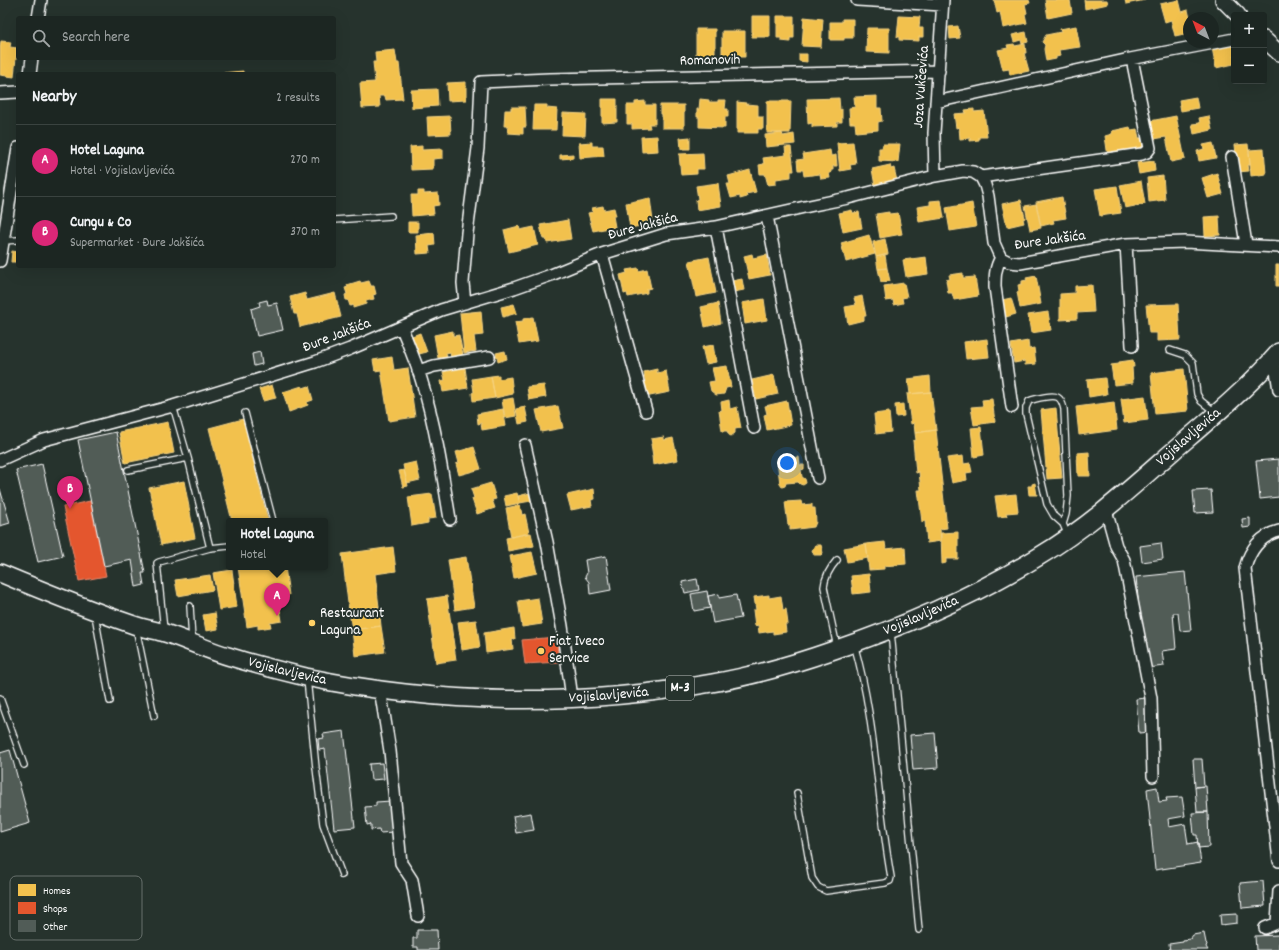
<!DOCTYPE html>
<meta charset="utf-8">
<style>
body{margin:0;font-family:Dekko,sans-serif;background:#29322f;color:#f1f3f6}
.controls{position:absolute;right:12px;top:12px;display:grid;overflow:hidden;border-radius:4px;box-shadow:0 4px 16px #0002}
.controls button{width:36px;height:36px;display:grid;place-items:center;padding:0;border:0;border-bottom:1px solid #3a4340;background:#1c2622;color:#f1f3f6;font:20px sans-serif}
.compass{position:absolute;left:1183px;top:12px;width:36px;height:36px;border-radius:50%;background:#1c2622;box-shadow:0 4px 16px #0002;rotate:318deg}
.you{position:absolute;left:787px;top:463px;width:14px;height:14px;margin:-10px;border:3px solid #fff;border-radius:50%;background:#1a73e8;box-shadow:0 0 0 6px #1a73e833}
.badge{display:grid;place-items:center;width:26px;height:26px;border-radius:50%;background:#db2777;color:#fff;font-size:13px;font-weight:700}
.pin{position:absolute;translate:-50% -33px;filter:drop-shadow(0 1px 2px #0008)}
.pin::after{content:'';position:absolute;top:21px;width:14px;height:12px;background:inherit;clip-path:polygon(0 0,100% 0,50% 100%)}
.popup{position:absolute;left:226px;top:518px;width:102px;height:52px;box-sizing:border-box;display:grid;place-content:center;border-radius:4px;background:#1c2622;filter:drop-shadow(0 1px 3px #0005);font-size:13px;white-space:nowrap;color:#a0a5a5}
.popup b{font-size:15px;color:#f1f3f6}
.popup::after{content:'';position:absolute;left:50%;top:100%;margin-left:-8px;border:8px solid transparent;border-top-color:#1c2622}
.list{margin:0;padding:0;list-style:none}
h2{display:flex;justify-content:space-between;align-items:center;height:52px;margin:0;padding:0 16px;font-size:17px}
h2 small{font-size:13px;font-weight:400;color:#a0a5a5}
.list li{display:grid;grid-template-columns:26px 1fr auto;gap:12px;align-items:center;box-sizing:border-box;height:72px;padding:0 16px;border-top:1px solid #3a4340}
.list b{display:block;font-size:15px;white-space:nowrap}
.list p{margin:0;font-size:13px;white-space:nowrap;color:#a0a5a5}
.list em{font-size:13px;font-style:normal;color:#a0a5a5}
.icon{flex:none;width:22px;height:22px;fill:none;stroke:currentColor;stroke-width:2;stroke-linecap:round;stroke-linejoin:round}
.map{position:relative;flex:none;width:1279px;height:950px;overflow:hidden}
.search{position:absolute;background:#1c2622;box-shadow:0 4px 16px #0002;left:16px;top:16px;width:320px;height:44px;display:flex;align-items:center;gap:10px;box-sizing:border-box;padding:0 14px;border-radius:4px;color:#a0a5a5;font-size:15px}
.panel{position:absolute;background:#1c2622;box-shadow:0 4px 16px #0002;left:16px;top:72px;width:320px;height:196px;border-radius:4px}
.map>svg:first-child{display:block}
</style>
<div class="map">
<svg width="1279" height="950" viewBox="0 0 1279 950">
<rect width="100%" height="100%" fill="#26332d"/>
<filter id="ink" filterUnits="userSpaceOnUse"><feTurbulence type="fractalNoise" baseFrequency=".025" numOctaves="2"/><feDisplacementMap in="SourceGraphic" scale="8" xChannelSelector="R" yChannelSelector="G"/><feConvolveMatrix kernelMatrix="1 2 1 2 8 2 1 2 1" color-interpolation-filters="sRGB"/></filter>
<g filter="url(#ink)">
<path fill="#f2c14e" stroke="#f6d483" d="M994 0H1029L1030 3 1025 4 1027 13 1025 14 1027 23 1003 28 1000 12 997 13Z
M1045 0H1070L1072 13 1048 18Z
M1084 0H1107L1108 4 1085 9Z
M1125 0H1145L1126 4Z
M1179 0 1182 12 1188 10 1190 18H1189V33L1175 36 1171 20 1165 22 1160 4Z
M752 16H770V37H752Z
M777 16H794V38H790V42L781 41V38H777Z
M899 16 920 17 919 28H923V37H919V41L899 40V37H897Z
M804 17 823 19 821 47 802 46Z
M842 19H853V38H844V40H830V22H842Z
M958 26 960 38 950 39 949 27Z
M1076 26 1080 47 1059 50 1060 56 1056 57V59L1046 61 1044 49 1045 45 1042 42 1046 35 1061 32 1060 29Z
M867 28H889V53L866 52Z
M696 29H715V57H696Z
M722 31H745V57H722Z
M1026 32 1028 42 1022 44 1021 40 1014 42 1012 35Z
M1 41 11 42 10 47 17 48 14 77 0 75V46Z
M1234 43V64L1216 68 1212 48Z
M1014 44 1015 46 1025 44 1026 53H1024L1029 71 1010 75 1009 69 1003 70 998 50 1008 48 1007 45Z
M395 50 397 63H399L403 99 386 100 385 96H379L380 107 362 108 360 83 375 82 373 62H376L375 52Z
M799 54H807V62L799 61Z
M243 71V74H221V73Z
M466 82V100L448 101 447 83Z
M437 89 438 106 412 108 411 90Z
M877 96V108H881L882 121 878 122V130L856 132 855 123H850L849 108 855 107 854 97Z
M1196 97 1198 108 1181 111 1179 100Z
M839 98 840 110 842 109V122H837V126L812 127V123L808 124 807 99Z
M602 99H617V122L602 123Z
M700 99 709 100V102H718V100H726L725 109H728V117H725V128L699 127V117H697V109H699Z
M645 101V105H655V124H649L650 128 632 129V124H627V105H635V102Z
M767 101H791L790 133H767Z
M737 102 746 103 745 104 758 105V117H763V129H758V133H737Z
M534 105H547V108L557 109 556 130H533Z
M660 105H684V128H662V114H660Z
M511 107H525L526 127H523V134L508 133V126H504L505 110H511Z
M974 109V112L984 111 987 137H979V140L970 141V138L960 139 959 127 956 128 954 114 966 113 965 110Z
M563 113 586 114 585 136 562 135Z
M450 116 451 134 428 135 427 117Z
M1176 116 1185 159 1171 162 1166 137 1154 139 1150 121Z
M1209 116 1212 130 1194 134 1192 124 1200 123 1199 118Z
M1130 127 1131 130 1137 129 1139 138H1141L1144 149 1108 157 1105 136 1112 134V131Z
M782 133 783 136 794 134 795 144 766 147 765 135Z
M657 136 658 151 642 152 641 137Z
M690 137V149H681L680 138Z
M592 142V146H603L604 156 580 158 579 143Z
M853 142 856 164 850 165 851 169 840 171 837 143Z
M1213 143 1216 158 1199 161 1197 151 1204 149 1203 145Z
M883 144H900L898 162 879 161V148H882Z
M1248 144 1250 165H1248L1249 171 1238 172 1235 145Z
M422 146V150L443 149V158L433 159V169L411 170 410 147Z
M785 147H791L794 171H791V177L776 179V184L768 185 765 174H760L759 165 764 164 763 158 786 155Z
M1264 149 1266 174 1251 176 1249 150Z
M830 150 831 156 836 155 837 166H833V170H831V173H829L830 178 821 179 820 174 804 176 803 170H798L797 160 804 159 803 154Z
M703 153 704 169H697V174L681 175 679 154Z
M573 154V158L560 159V155Z
M1154 161 1155 171 1139 174 1137 163Z
M890 165 891 169 894 168 897 181 875 186 872 169Z
M750 170 756 192 746 194 747 197 740 199V196L731 198 727 184H730L728 176Z
M1217 173 1223 194 1208 198 1202 178Z
M1163 176 1165 200 1149 202 1147 178Z
M1141 181 1145 204 1125 208 1120 185Z
M718 183 721 206 697 210 696 200 698 199 696 186Z
M1117 186 1121 213 1100 216 1095 189Z
M418 191H424V194L438 193 439 205 433 206 434 214 412 216 411 195H418Z
M1062 197 1066 218 1053 220 1054 223 1041 226 1036 202Z
M650 198 653 221 645 222 646 225 630 228 626 203Z
M941 200 944 218 919 222 917 207 930 205V201Z
M1021 200 1025 218 1023 219 1024 223 1007 227 1002 204Z
M972 203 976 227 950 231 946 208Z
M1036 204 1041 228 1030 230 1025 206Z
M603 206 604 210 614 208 616 216H613L615 227 593 231 588 213 593 212 592 208Z
M852 210 853 213 859 212 862 228 843 232 839 213Z
M889 212V214L898 213 902 234 880 238 876 214Z
M1219 216 1220 235 1205 236 1204 217Z
M568 220 571 239 547 243 546 239H543L540 225Z
M408 222H418V232H408Z
M519 226 520 230 534 227 538 245 509 252 504 230Z
M434 233 435 245 429 246 430 253 417 254 416 235Z
M869 235 875 254 846 262 841 243Z
M885 239 888 254 876 257 873 242Z
M12 251 18 252V262H11Z
M752 254 753 258 767 255 770 275 749 279 744 256Z
M885 255 887 268 878 269 876 257Z
M709 257 716 293 696 297 689 261Z
M926 257 928 274 906 277 903 260Z
M1276 265H1279V286H1276Z
M638 268 639 271 647 269 651 288 647 289V293L628 297 627 293 624 294 620 275 627 273 626 270Z
M887 268 890 281 881 282 878 269Z
M963 273V278L975 277 978 296 954 300 952 293H948L946 280 950 279 949 275Z
M1036 276 1041 304 1020 308 1017 292 1019 291 1018 285 1022 284V281L1027 280 1026 278Z
M742 279 744 290 734 292 732 281Z
M360 281 361 283 369 281 371 286H374L376 294 373 295 374 299 366 301V304L353 308V305L350 306 348 300H346L345 295 347 294 345 288 348 287 347 285Z
M904 283 907 297 902 298 903 303 894 305 893 300 886 301 884 286Z
M1092 285 1094 312 1077 313V319L1060 320V294L1075 293V286Z
M305 293 307 300 335 293 341 317 300 327 297 314H294L290 297Z
M862 296 866 316H864V320L848 324 845 307 856 305 854 298Z
M1011 298 1016 314 1006 317 1002 300Z
M764 299 767 320 745 324 742 303Z
M718 303 721 323 705 327 701 307Z
M514 304 517 313 503 317 501 307Z
M1178 304 1180 340 1157 341V333H1149L1146 305Z
M481 311 483 335 474 336 476 351 464 353 460 313Z
M1048 312 1051 330 1031 333 1028 315Z
M533 317 538 341 519 344 515 322 523 321V319Z
M453 331V336L459 335 463 355 451 358 450 352 446 353 447 357 438 358 434 335Z
M420 333 427 352 419 354 412 336Z
M987 339 989 357 966 359 964 342Z
M1028 341 1029 349 1034 348 1036 364 1025 365V361L1014 363 1011 344Z
M713 345 716 362 706 364 702 347Z
M505 351 507 359 498 362 496 353Z
M392 357 394 370 408 368 415 417 389 421 381 370 375 371 373 360Z
M1133 360 1134 367H1132L1133 383 1114 385 1111 365 1119 364V362Z
M727 366 731 387 726 388 724 394 716 395 711 391 709 382 715 381 712 368Z
M465 368 468 388 443 392 441 381 445 380 443 372Z
M657 369V373L666 371 670 392 645 397 644 388H646L644 372Z
M1184 369 1188 411 1155 414 1151 373Z
M499 375V379L511 377 513 394 495 398 491 376Z
M774 375 778 394 756 399 752 380Z
M491 376 495 398 473 401 472 393 474 392 472 379Z
M930 376 931 392 910 394 908 379Z
M1105 378 1107 394 1089 397 1087 380Z
M272 385 276 398 263 401 259 389Z
M544 385 546 397 529 400 527 387Z
M302 386 303 388 309 386 313 400 307 402 308 405 289 412 283 392Z
M931 392 936 430 915 433 914 423 911 424 907 394Z
M1145 396 1148 420 1124 423 1121 399Z
M513 398 516 416 505 418 502 400Z
M992 399 995 422 974 425 971 407 983 406 982 400Z
M729 400 730 409 737 407 741 428 735 429V433L731 436 729 435 727 431H722L719 411 722 410 721 402Z
M787 401 791 425 767 430 764 415 767 414 765 406Z
M1114 402 1117 430 1079 435 1076 407Z
M903 404 904 416 896 417 895 405Z
M558 406 563 428 541 432 536 410Z
M525 407 528 422 519 424 516 409Z
M1056 408 1062 478 1047 479 1041 410Z
M503 409 506 426 482 430 481 423 478 424 477 414Z
M889 412 891 432 876 434 874 414Z
M243 419 268 521H232L209 428Z
M168 422 174 453 125 463 119 432Z
M981 427 984 455 974 457 971 428Z
M936 430 947 528 940 529 941 541 927 543 925 521 922 522 918 490H921L919 472 916 473 913 441 916 440 915 433Z
M664 437V440L673 438 678 460 653 465 652 456H653L651 444H652L651 439Z
M474 447 481 469 459 475 456 464 459 463 456 452Z
M1089 452 1090 476H1078L1077 453Z
M963 456 964 464 970 463 972 472 966 473 967 480 952 483 947 458Z
M799 457 800 465H804V469L801 470 802 477 805 479 806 483 803 485 800 484 798 482 786 483 785 486 782 487 780 484 777 460Z
M416 462 420 480 407 483 403 465Z
M404 470 408 486 403 487 399 471Z
M184 481 195 538 161 545 149 488Z
M491 483 496 499 492 500 495 508 477 514 472 499 474 498 471 489Z
M1035 483 1037 495H1029L1028 486H1032V484Z
M594 489 595 499 591 500 592 506 571 510 567 495Z
M517 493 520 503 506 506 504 496Z
M530 493 531 501 520 503 518 496Z
M432 494 436 518 428 519V523L412 526 408 497Z
M1016 494 1018 512 1006 513 1007 516 998 517 995 496Z
M801 501 802 505 812 504V508H815L816 522 814 527 790 530V525H788L785 502Z
M520 505 522 515 525 514 529 533 511 537 506 508Z
M958 532V559H946V563L942 564 941 533Z
M531 533 534 546 508 551 506 538Z
M885 542 886 549 905 547 906 564 884 566V569L869 570 866 544Z
M866 544 868 558 847 562 844 548Z
M815 545H821L823 553 821 555H814L812 550Z
M393 547 396 571 375 574 379 607 349 611 342 554Z
M532 552 537 573 514 578 510 556Z
M466 557 474 607 455 610 448 560Z
M238 567H285L289 595 278 597 282 621 270 623 271 627 258 629V625L247 627Z
M232 570 237 607 219 610 213 573Z
M869 574 871 592 853 594 851 576Z
M210 575 213 590 178 596 175 580Z
M769 595V598L781 596 783 610 786 609 788 624H785L786 632 773 634V631L759 633 758 625 755 626 753 610H756L754 597Z
M447 596 456 660 436 663 427 599Z
M538 598 542 624 522 627 518 601Z
M379 607 381 626 352 630 349 611Z
M215 613 218 629 206 631 203 615Z
M476 620 480 647 462 650 458 622Z
M381 626 385 652 355 656 352 630Z
M514 628 515 639H512L513 649 486 653 484 633Z"/>
<path fill="#e4572e" stroke="#ec896d" d="M90 501 106 576 79 581 63 507Z
M556 637 559 662 525 664 522 640Z"/>
<path fill="#515c57" stroke="#fff" d="M267 300 268 305 277 303 283 330 257 336 251 309 260 306 259 302Z
M260 352 262 364 254 366 252 354Z
M116 432 145 573H142L144 585 136 587 132 560 104 566 78 440Z
M1279 459V497L1260 499 1256 461Z
M42 464 63 556 38 562 16 470Z
M0 489 10 523 0 526Z
M1211 490 1213 512 1195 513 1193 491Z
M1250 518V527L1243 528 1242 519Z
M1161 543 1163 559 1142 562 1140 546Z
M606 556 611 590 590 594 589 582 585 577 587 573 585 560Z
M1185 572 1191 630 1180 631 1178 613H1173L1176 649 1162 651 1164 666 1148 668 1144 660 1136 577Z
M697 579 699 590 685 593 682 582Z
M707 591 710 608 694 611 691 594Z
M719 594V598L736 595 741 618 713 623 708 596Z
M1146 698 1149 732 1139 733 1136 699Z
M344 731 355 827 334 829 325 749 319 750 318 739 324 738 323 734Z
M935 733 938 768 913 770 910 735Z
M10 750 30 823 0 832V753Z
M1193 759H1202L1204 786 1195 787Z
M382 763 384 779 371 780 369 764Z
M1206 786 1208 812H1197L1195 787Z
M1157 787 1159 802 1167 801 1166 798 1182 797 1185 816 1168 819 1169 827 1185 824 1188 844 1198 842 1201 863 1155 870 1147 789Z
M391 801 394 832 380 833 379 829 371 830V824L367 825 365 807 376 806V802Z
M1208 812 1209 847 1198 848 1197 835H1194L1192 813Z
M531 813 534 830 516 833 513 816Z
M1263 881 1265 906 1242 908 1240 883Z
M1237 914V923L1221 925 1220 915Z
M417 930H437L438 950H418V947H413V938H417Z
M1204 933 1206 943 1207 944 1206 947 1208 950H1170L1169 944 1183 942V940L1190 939 1193 935Z
M1279 935V950H1256L1255 936Z"/>
<g fill="none" stroke-linecap="round" stroke-linejoin="round">
<defs>
<path id="lane" d="M334 220 391 216
M3 241 18 240
M1170 350 1185 355 1193 363 1197 394 1201 401 1215 412
M245 413 273 521
M128 470 188 458
M1063 524 1066 514 1068 496 1064 409C1061 396 1057 395 1045 397 1039 398 1034 399 1029 401L1026 408V414L1047 504 1054 516 1063 524 1068 536
M210 548 229 546
M190 606 192 641
M95 615 110 701
M136 628 154 716
M164 630 157 563 159 562 210 548 188 458 173 406
M891 632 919 930
M837 647 824 587C825 576 830 568 837 560
M307 679 316 768 323 824 342 875
M0 698 24 765
M797 793 812 878 818 887 826 891 885 883 890 881 891 877C877 800 876 720 854 644"/>
<path id="street" d="M857 0 942 5
M38 18 41 0
M30 74 32 58
M0 93 18 92
M936 102 1125 60 1234 39
M1232 157 1246 244
M935 176 934 133 943 0
M981 177 1142 154 1147 152 1150 148 1132 59
M767 216 818 478
M716 227 754 428
M1126 244 1132 346
M602 254 646 411
M1001 258C995 267 995 277 995 287L1012 407
M0 261 18 148
M465 303 463 283 467 233 478 148 481 82 549 79 939 71
M401 327C407 339 411 352 416 364 434 414 441 466 450 519
M1274 358 1279 390
M418 371 434 366 489 357
M525 445 547 542 562 626 572 698
M0 460 44 440 173 406 315 362 350 349 441 310 514 288 551 275 602 254 666 234 716 227 809 206 848 198 935 176 963 171 973 172 981 177 985 185 988 196 994 243 998 252 1001 258 1009 262 1020 263 1126 244 1185 242 1279 247
M1106 510 1116 546 1124 560 1151 698 1153 776
M1279 531C1260 536 1250 550 1245 568L1279 861
M380 689 390 751 401 863 412 880 418 916
M1265 928 1277 923 1279 891"/>
<path id="secondary" d="M1223 0 1238 15
M1264 39 1279 53"/>
<g id="primary">
<path id="s1" d="M0 573C43 591 87 609 131 624 142 628 154 630 165 633 187 640 209 651 231 657 256 665 281 671 306 677 439 705 578 707 712 683 753 676 794 664 834 650 905 626 974 596 1038 557 1087 528 1129 490 1171 453 1208 421 1247 389 1279 352"/>
</g>
</defs>
<use href="#lane" stroke="#fff" stroke-width="8"/>
<use href="#street" stroke="#fff" stroke-width="14"/>
<use href="#secondary" stroke="#fff" stroke-width="18"/>
<use href="#primary" stroke="#fff" stroke-width="20"/>
<use href="#lane" stroke="#26332d" stroke-width="5.5"/>
<use href="#street" stroke="#26332d" stroke-width="11"/>
<use href="#secondary" stroke="#26332d" stroke-width="15"/>
<use href="#primary" stroke="#26332d" stroke-width="17"/>
</g>
</g>
<g fill="#ffd166" stroke="#26332d" stroke-width="1.5">
<circle cx="312" cy="623" r="4"/>
<circle cx="541" cy="651" r="4"/>
</g>
<g text-anchor="middle" dominant-baseline="central" stroke-width="4" stroke-linejoin="round" paint-order="stroke">
<rect fill="#26332d" stroke="#bec2c0" stroke-width="1" x="666" y="676" width="28" height="24" rx="3"/>
<g font-size="14" font-weight="bold" fill="#fff">
<text x="680" y="688">M-3</text>
</g>
<g font-size="15" fill="#fff" stroke="#26332d">
<text transform="translate(710 61) rotate(-1)">Romanovih</text>
<text transform="translate(922 87) rotate(-86)">Joza Vukčevića</text>
<text transform="translate(643 227) rotate(-15)">Đure Jakšića</text>
<text transform="translate(1050 241) rotate(-8)">Đure Jakšića</text>
<text transform="translate(337 336) rotate(-21)">Đure Jakšića</text>
<text stroke="none"><textPath href="#s1" startOffset="1276">Vojislavljevića</textPath></text>
<text stroke="none"><textPath href="#s1" startOffset="952">Vojislavljevića</textPath></text>
<text stroke="none"><textPath href="#s1" startOffset="304">Vojislavljevića</textPath></text>
<text stroke="none"><textPath href="#s1" startOffset="628">Vojislavljevića</textPath></text>
</g>
<g font-size="15" fill="#fff" stroke="#26332d" text-anchor="start">
<text x="320" y="614">Restaurant<tspan x="320" dy="17">Laguna</tspan></text>
<text x="549" y="642">Fiat Iveco<tspan x="549" dy="17">Service</tspan></text>
</g>
</g>
<rect x="10" y="876" width="132" height="64" rx="6" fill="#26332d" stroke="#67706c" stroke-width="1"/>
<rect x="18" y="884" width="18" height="12" fill="#f2c14e"/>
<rect x="18" y="902" width="18" height="12" fill="#e4572e"/>
<rect x="18" y="920" width="18" height="12" fill="#515c57"/>
<g font-size="11" fill="#fff">
<text x="43" y="894">Homes</text>
<text x="43" y="912">Shops</text>
<text x="43" y="930">Other</text>
</g>
</svg>
<div class="controls">
<button>+</button>
<button>−</button>
</div>
<svg class="compass" viewBox="-18 -18 36 36"><path d="M0-13l5 13h-10z" fill="#e53935"/><path d="M0 13l5-13h-10z" fill="#a0a5a5"/></svg>
<div class="you"></div>
<div class="pin badge" style="left:277px;top:616px">A</div>
<div class="popup"><b>Hotel Laguna</b>Hotel</div>
<div class="pin badge" style="left:70px;top:509px">B</div>
<div class="search"><svg class="icon" aria-label="search" viewBox="0 0 24 24"><circle cx="10" cy="10" r="6"/><path d="M15 15l6 6"/></svg>Search here</div>
<section class="panel">
<h2>Nearby<small>2 results</small></h2>
<ul class="list">
<li><span class="badge">A</span><div><b>Hotel Laguna</b><p>Hotel · Vojislavljevića</p></div><em>270 m</em></li>
<li><span class="badge">B</span><div><b>Cungu &amp; Co</b><p>Supermarket · Đure Jakšića</p></div><em>370 m</em></li>
</ul>
</section>
</div>
